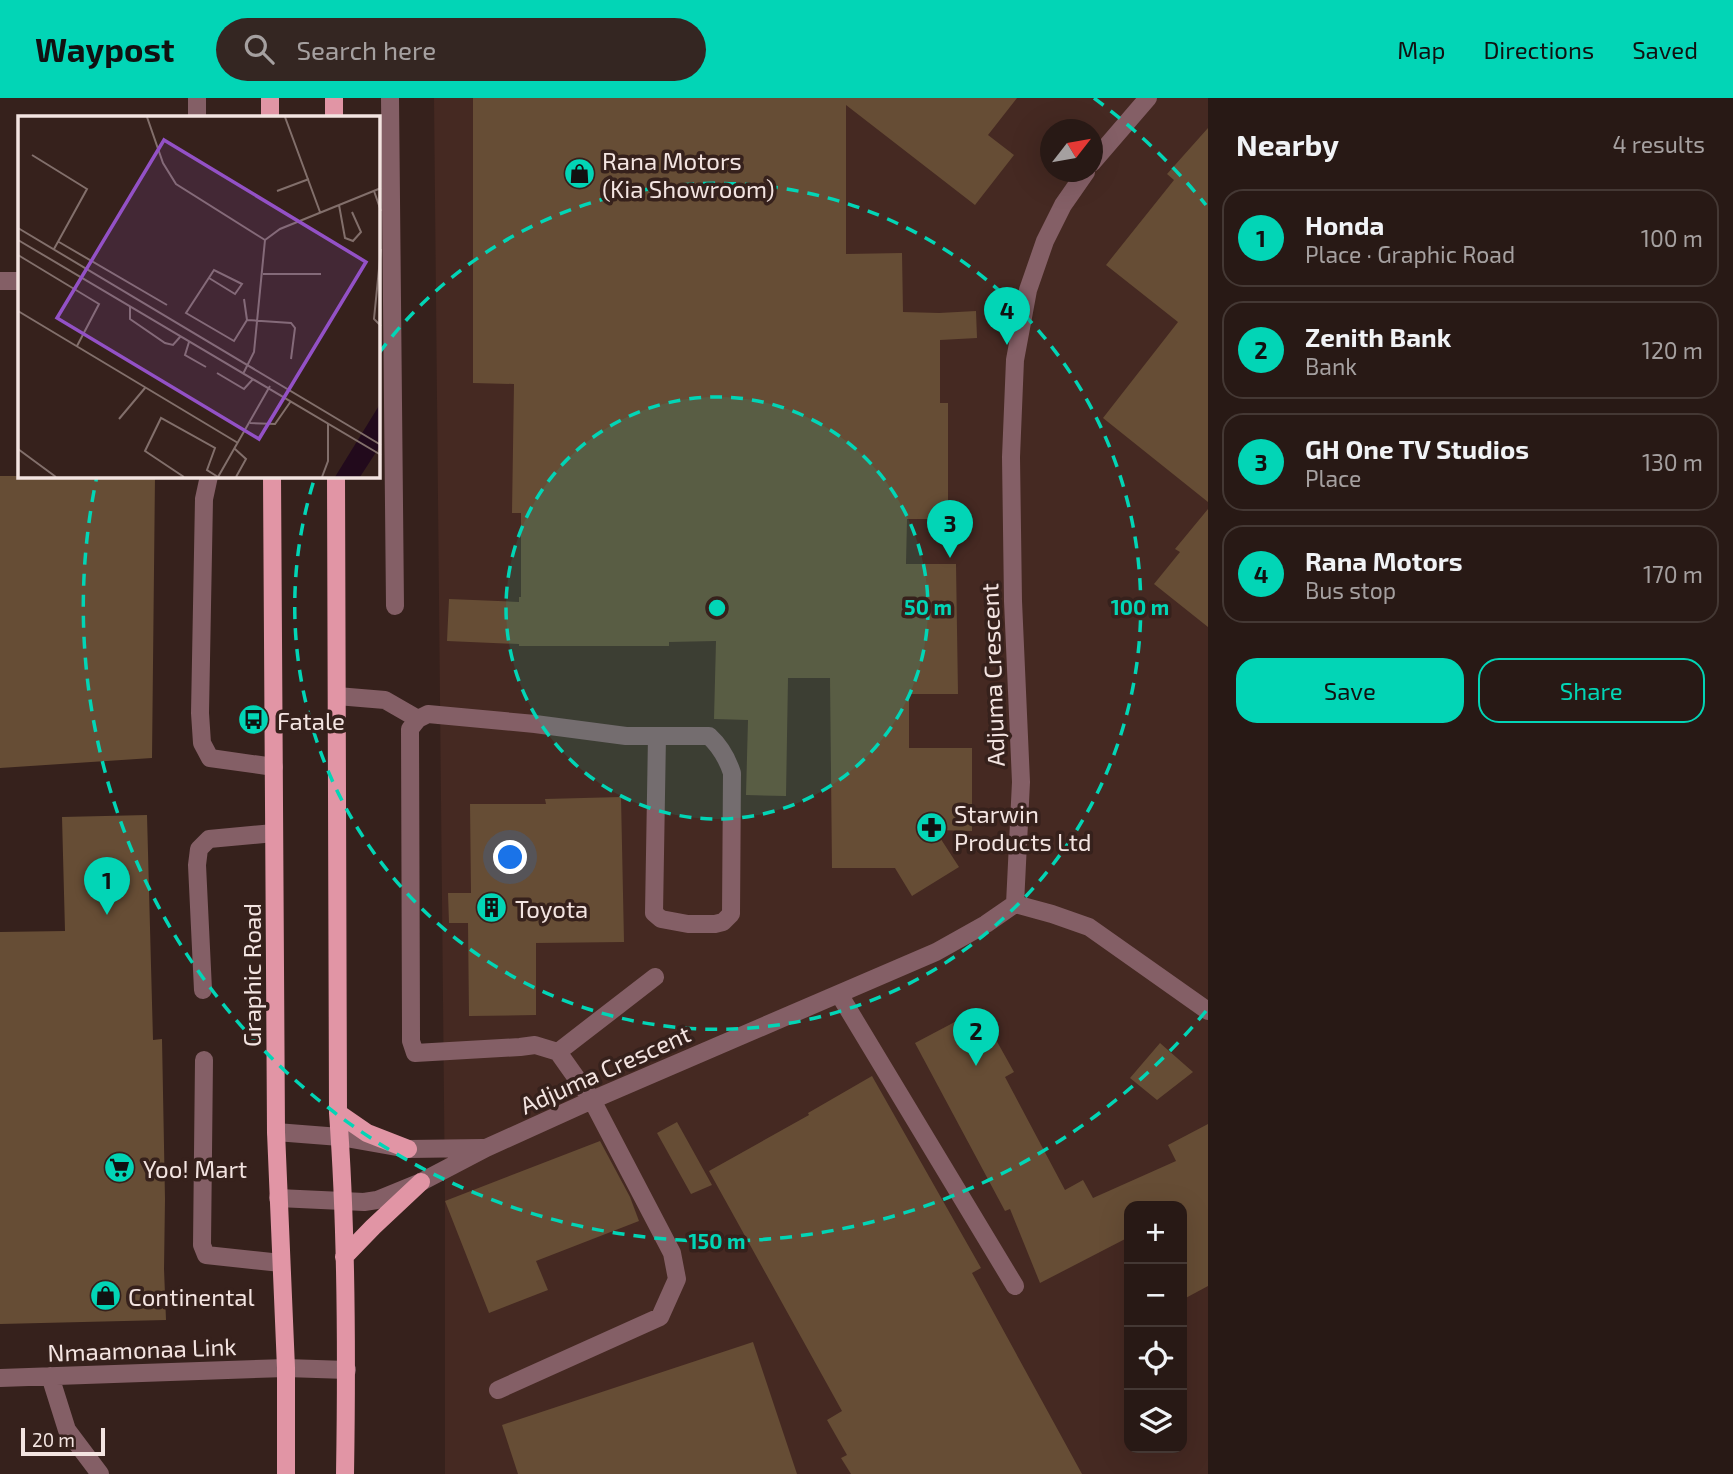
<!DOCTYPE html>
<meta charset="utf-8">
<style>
body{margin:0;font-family:"Exo 2",sans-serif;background:#342622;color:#f1f3f6}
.controls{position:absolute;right:21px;bottom:21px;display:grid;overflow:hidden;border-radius:14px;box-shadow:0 7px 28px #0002}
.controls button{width:63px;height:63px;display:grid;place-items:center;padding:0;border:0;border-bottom:2px solid #443834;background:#281915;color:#f1f3f6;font:35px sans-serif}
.compass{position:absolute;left:1040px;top:21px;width:63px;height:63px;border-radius:50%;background:#281915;box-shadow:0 7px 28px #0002;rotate:59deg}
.scale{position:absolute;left:21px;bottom:18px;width:84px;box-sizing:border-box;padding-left:7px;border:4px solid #f3e4e1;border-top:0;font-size:19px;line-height:24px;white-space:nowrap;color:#f3e4e1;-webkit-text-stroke:5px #36211c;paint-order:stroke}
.you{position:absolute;left:511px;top:760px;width:24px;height:24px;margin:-18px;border:5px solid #fff;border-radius:50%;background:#1a73e8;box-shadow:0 0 0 10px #1a73e833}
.badge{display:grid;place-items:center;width:46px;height:46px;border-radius:50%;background:#02d5b6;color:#111;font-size:23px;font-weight:700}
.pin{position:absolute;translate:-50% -58px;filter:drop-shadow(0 2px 4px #0008)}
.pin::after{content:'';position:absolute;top:37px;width:24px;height:21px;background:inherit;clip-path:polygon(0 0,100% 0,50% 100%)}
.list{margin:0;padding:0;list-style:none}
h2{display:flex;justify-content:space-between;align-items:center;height:91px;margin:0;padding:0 28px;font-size:30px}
h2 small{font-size:23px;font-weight:400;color:#a5a0a0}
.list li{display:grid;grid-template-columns:46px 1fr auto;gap:21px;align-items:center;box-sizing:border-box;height:98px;margin:0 14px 14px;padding:0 14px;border:2px solid #443834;border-radius:21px}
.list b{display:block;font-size:26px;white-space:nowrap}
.list p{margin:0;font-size:23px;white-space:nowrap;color:#a5a0a0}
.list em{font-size:23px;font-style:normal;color:#a5a0a0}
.actions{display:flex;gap:14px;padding:21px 28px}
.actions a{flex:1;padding:16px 0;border:2px solid #02d5b6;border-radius:21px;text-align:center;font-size:24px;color:#02d5b6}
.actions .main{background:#02d5b6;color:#111}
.icon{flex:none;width:38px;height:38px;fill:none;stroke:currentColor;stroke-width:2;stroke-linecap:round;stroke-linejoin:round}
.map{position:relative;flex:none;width:1208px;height:1376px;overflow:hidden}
header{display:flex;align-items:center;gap:42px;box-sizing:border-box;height:98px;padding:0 35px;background:#02d5b6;color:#111}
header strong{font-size:33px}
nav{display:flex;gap:38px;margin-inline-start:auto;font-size:24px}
.search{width:490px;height:63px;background:#342622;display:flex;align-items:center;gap:18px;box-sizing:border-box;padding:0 24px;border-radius:38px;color:#a5a0a0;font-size:26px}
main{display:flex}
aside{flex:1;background:#281915}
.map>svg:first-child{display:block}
</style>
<header>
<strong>Waypost</strong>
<div class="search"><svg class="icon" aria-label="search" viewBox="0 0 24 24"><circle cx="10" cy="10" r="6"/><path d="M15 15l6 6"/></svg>Search here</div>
<nav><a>Map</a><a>Directions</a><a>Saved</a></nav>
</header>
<main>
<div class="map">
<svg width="1208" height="1376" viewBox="0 0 1208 1376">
<rect width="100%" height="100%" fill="#36211c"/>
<path fill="#452922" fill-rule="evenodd" d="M434 0H1208V1376H445V1103ZM1050 32H1092V74H1050ZM1129 1108H1182V1350H1129Z"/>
<path fill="#664d35" d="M473 0H1017L988 37 1014 57 975 107 846 7V156L902 155 903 214 939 215 976 213 977 240 940 242V305H948V421H907L906 466H956L958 596H909V650H972V733L935 732 959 769 912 798 895 770H832L830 580H788L786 698 746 697 748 622 714 621 716 543 669 544V548H519V546L447 543 449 501 519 504V499H521V415H512L514 286 473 285Z
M1208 30V404L1103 320 1178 224 1106 167 1174 82 1167 76Z
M0 378H155L152 660 0 670Z
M1208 411V529L1154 486 1180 454 1175 451Z
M621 699 624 844 536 845V917L469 918 468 825H449L448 795H471L470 706H546L545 701Z
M147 717 153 942 162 941 165 1101 164 1171 166 1222 0 1226V834L65 833 62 719Z
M968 917 984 947 995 940 1014 974 1005 979 1065 1092 1083 1082 1093 1100 1176 1063 1168 1047 1208 1026V1188L1182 1202V1108H1129V1139L1040 1185 1010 1111 1005 1113 915 945Z
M1160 945 1193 974 1157 1002 1130 980Z
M872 978 981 1170 972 1175 1082 1376H851L841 1360 847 1357 827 1322 842 1313 709 1073 809 1017 808 1015Z
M677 1024 712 1087 691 1096 657 1035Z
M600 1043 630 1099 639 1123 536 1163 548 1192 489 1215 445 1103Z
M753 1244 797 1376H518L502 1327Z"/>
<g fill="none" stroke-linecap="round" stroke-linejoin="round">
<path stroke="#845f66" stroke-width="18" d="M390 0 395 508
M197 19V0
M1092 65 1148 0
M0 183H19
M209 378 204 401 200 615 202 645 210 660 274 669
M337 598 385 602 418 621
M1015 806 1021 684 1013 503 1011 359 1015 262 1028 192 1045 143 1063 107 1086 74
M1015 806 1052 816 1089 829 1208 913
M203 892 197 767 199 751 209 741 274 735
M839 896 1015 1188
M558 954 655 879
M204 962 202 1147 206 1157 281 1165
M276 1034 340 1039 408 1051 483 1050
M278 1100 364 1104 377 1102 421 1084 486 1050 592 1002 936 854 986 826 1015 806
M50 1278 67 1332 100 1376
M0 1280 286 1270 347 1272
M498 1292 660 1219 677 1181 672 1155 592 1002 558 954 535 947 520 949 415 955 411 943V934L410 631 418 621 428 616 535 626 626 638H709C721 649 727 660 732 675L731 816 723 824 715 826H688L661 821 654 815 657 638"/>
<path stroke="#e195a5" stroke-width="18" d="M270 0V19
M334 0V19
M272 378 276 1034 286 1270V1376
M336 378 338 1015C347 1135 347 1256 345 1376
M338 1015 367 1035 408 1051
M344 1159 373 1129 421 1084"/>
</g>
<circle cx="717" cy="510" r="211" fill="#02d5b6" fill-opacity=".12"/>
<g fill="none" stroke="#02d5b6" stroke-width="3.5" stroke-dasharray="12 9">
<circle cx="717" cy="510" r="211"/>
<path d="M379 255A423 423 0 1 1 315 379"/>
<path d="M1206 913A634 634 0 0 1 97 378M1094 0A634 634 0 0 1 1206 107"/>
</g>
<defs>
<symbol id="shop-disc" viewBox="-11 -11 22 22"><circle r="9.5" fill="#02d5b6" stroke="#36211c"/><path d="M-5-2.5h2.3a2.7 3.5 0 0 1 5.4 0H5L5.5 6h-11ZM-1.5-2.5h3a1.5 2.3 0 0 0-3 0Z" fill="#111"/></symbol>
<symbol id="bus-disc" viewBox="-11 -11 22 22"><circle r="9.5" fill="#02d5b6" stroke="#36211c"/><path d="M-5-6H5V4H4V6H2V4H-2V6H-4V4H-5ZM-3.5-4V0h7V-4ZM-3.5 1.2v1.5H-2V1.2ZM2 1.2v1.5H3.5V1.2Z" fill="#111"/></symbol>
<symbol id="pharmacy-disc" viewBox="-11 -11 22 22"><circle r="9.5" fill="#02d5b6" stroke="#36211c"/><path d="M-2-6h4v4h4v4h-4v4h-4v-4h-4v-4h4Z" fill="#111"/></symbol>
<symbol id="building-disc" viewBox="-11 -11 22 22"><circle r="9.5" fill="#02d5b6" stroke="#36211c"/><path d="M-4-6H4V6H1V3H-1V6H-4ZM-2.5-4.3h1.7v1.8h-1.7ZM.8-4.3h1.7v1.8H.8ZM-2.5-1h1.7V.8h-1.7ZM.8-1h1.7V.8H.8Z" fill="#111"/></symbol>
<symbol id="supermarket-disc" viewBox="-11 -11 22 22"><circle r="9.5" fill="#02d5b6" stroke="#36211c"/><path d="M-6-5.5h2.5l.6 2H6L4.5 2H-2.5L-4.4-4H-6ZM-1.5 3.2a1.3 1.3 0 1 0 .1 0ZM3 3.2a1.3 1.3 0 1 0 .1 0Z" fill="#111"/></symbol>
</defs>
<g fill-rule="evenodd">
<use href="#shop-disc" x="562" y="58" width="35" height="35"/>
<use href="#bus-disc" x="236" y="604" width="35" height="35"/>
<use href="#pharmacy-disc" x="914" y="712" width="35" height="35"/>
<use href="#building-disc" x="474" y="792" width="35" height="35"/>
<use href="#supermarket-disc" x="102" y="1052" width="35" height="35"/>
<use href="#shop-disc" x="88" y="1180" width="35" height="35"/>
</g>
<g text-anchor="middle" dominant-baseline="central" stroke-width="7" stroke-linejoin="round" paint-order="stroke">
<g font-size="24" fill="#f3e4e1" stroke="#36211c" text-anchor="start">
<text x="602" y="62">Rana Motors<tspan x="602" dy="28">(Kia Showroom)</tspan></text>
<text x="277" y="622">Fatale</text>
<text x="954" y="715">Starwin<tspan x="954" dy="28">Products Ltd</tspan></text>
<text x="515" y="810">Toyota</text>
<text x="143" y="1070">Yoo! Mart</text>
<text x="128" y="1198">Continental</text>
</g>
<g font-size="24" fill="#f3e4e1" stroke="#36211c">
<text transform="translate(992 577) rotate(-92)">Adjuma Crescent</text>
<text transform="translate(251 877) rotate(-90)">Graphic Road</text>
<text transform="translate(605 971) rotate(-24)">Adjuma Crescent</text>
<text transform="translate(142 1251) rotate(-2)">Nmaamonaa Link</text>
</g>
</g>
<g transform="translate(18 18)">
<rect width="362" height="362" fill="#36211c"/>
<path d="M362 288V330L342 361H317Z" fill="#220a1c"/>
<path fill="none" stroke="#826f6b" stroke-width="2" d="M129 1 145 47 158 68 247 124M267 1 302 96M14 39 69 73 36 133M259 75 291 63M356 75 363 95M321 89 327 122 335 125 343 116 334 96M0 112 363 329M0 124 363 339M247 124 262 113 363 72M41 126 149 189M363 133 356 203 363 210M0 139 81 188 59 230M245 158H303M191 162 217 178 224 168 196 154 168 197 216 225 229 204 273 207 277 212 273 243M226 183 229 204M112 191V203L147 227 155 229 162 221M0 195 220 327M171 226 167 239 188 251M199 257 226 273 235 263M225 258 236 236 247 124M101 303 127 272M232 307 257 308 273 285M0 333 38 361M217 333 228 343 218 361M166 361 127 335 143 302 197 332 189 354 200 361M200 361 252 270M304 361 310 345V307"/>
<path fill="#9351c6" fill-opacity="0.15" stroke="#9351c6" stroke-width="3.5" d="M146 24 348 146 241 323 39 202Z"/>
<rect width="362" height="362" fill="none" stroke="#f3e4e1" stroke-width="3.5"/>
</g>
<circle cx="717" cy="510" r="10" fill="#02d5b6" stroke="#36211c" stroke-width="3.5"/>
<g font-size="21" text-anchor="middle" font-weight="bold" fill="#02d5b6" stroke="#36211c" stroke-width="7" stroke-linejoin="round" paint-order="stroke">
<text x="928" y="517">50 m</text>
<text x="1140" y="517">100 m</text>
<text x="717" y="1151">150 m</text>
</g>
</svg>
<div class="controls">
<button>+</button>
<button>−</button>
<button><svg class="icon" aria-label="locate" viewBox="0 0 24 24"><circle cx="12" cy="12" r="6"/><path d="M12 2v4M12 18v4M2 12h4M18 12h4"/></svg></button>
<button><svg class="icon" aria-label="layers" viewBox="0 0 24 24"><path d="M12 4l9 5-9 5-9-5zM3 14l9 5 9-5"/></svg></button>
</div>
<svg class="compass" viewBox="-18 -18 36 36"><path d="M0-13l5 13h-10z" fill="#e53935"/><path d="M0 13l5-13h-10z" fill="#a5a0a0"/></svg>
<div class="scale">20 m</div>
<div class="you"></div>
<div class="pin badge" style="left:107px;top:817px">1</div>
<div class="pin badge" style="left:976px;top:968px">2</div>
<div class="pin badge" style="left:950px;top:460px">3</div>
<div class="pin badge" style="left:1007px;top:247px">4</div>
</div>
<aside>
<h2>Nearby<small>4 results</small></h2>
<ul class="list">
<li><span class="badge">1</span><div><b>Honda</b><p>Place · Graphic Road</p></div><em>100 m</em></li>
<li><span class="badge">2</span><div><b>Zenith Bank</b><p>Bank</p></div><em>120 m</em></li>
<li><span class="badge">3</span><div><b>GH One TV Studios</b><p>Place</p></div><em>130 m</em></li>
<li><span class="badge">4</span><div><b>Rana Motors</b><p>Bus stop</p></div><em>170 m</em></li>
</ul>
<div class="actions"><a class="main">Save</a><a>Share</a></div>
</aside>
</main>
